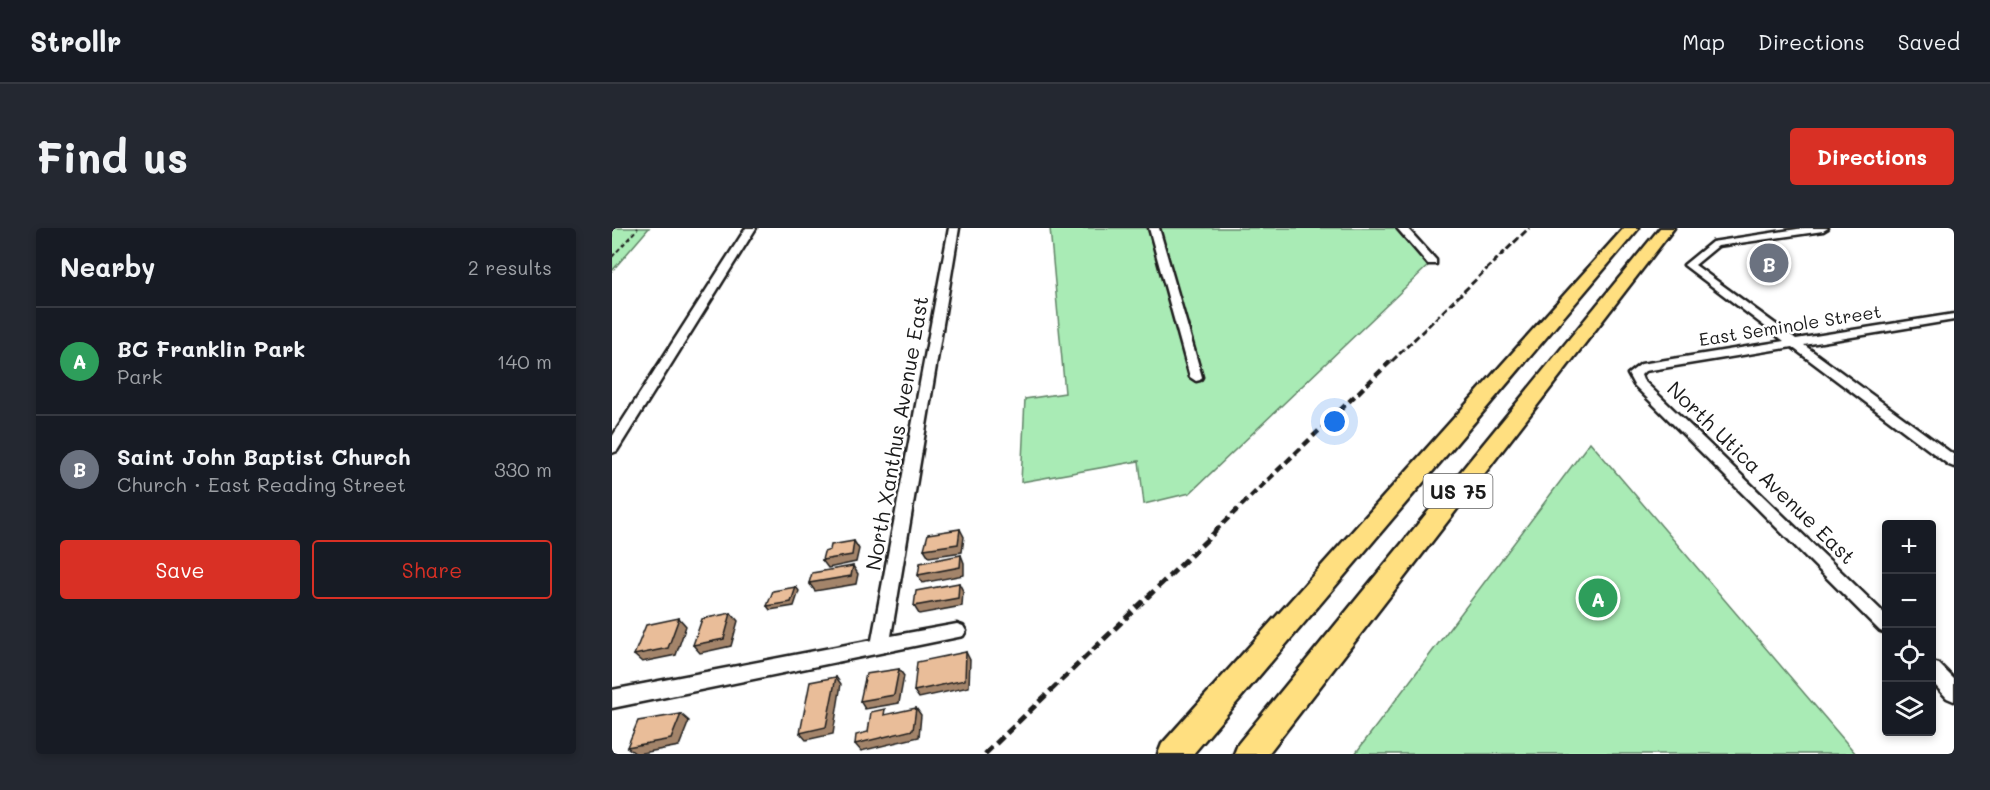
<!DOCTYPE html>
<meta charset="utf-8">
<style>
body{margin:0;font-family:Mali,sans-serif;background:#242831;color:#f1f3f6}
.controls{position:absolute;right:18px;bottom:18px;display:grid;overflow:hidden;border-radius:6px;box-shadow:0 3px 9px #0003}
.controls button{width:54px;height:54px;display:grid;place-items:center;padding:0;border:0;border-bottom:2px solid #363941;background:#171b24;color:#f1f3f6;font:30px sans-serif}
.you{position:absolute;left:723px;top:194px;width:21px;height:21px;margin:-15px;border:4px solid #fff;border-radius:50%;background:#1a73e8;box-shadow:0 0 0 9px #1a73e833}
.badge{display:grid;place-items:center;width:39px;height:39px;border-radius:50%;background:#d93025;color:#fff;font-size:20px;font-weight:700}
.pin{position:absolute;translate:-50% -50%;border:3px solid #fff;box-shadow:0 2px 6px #0006}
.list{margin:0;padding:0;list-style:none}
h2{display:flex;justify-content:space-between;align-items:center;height:78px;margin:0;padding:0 24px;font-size:26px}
h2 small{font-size:20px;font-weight:400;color:#9ea1a6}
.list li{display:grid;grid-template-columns:39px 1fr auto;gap:18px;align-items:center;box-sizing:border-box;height:108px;padding:0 24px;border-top:2px solid #363941}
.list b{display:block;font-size:22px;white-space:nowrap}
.list p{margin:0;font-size:20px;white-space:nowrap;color:#9ea1a6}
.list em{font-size:20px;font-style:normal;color:#9ea1a6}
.actions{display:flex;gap:12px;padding:18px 24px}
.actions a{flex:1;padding:14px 0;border:2px solid #d93025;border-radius:6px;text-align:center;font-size:21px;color:#d93025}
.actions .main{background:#d93025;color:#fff}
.icon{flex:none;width:33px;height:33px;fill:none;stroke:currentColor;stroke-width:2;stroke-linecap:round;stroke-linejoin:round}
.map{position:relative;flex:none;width:1342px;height:526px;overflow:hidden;border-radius:6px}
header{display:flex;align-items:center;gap:36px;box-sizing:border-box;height:84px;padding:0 30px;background:#171b24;border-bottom:2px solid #363941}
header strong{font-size:28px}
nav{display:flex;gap:33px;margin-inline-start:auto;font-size:21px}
.intro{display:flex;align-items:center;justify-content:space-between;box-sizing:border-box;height:144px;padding:0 36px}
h1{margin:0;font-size:42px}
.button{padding:15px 27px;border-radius:6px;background:#d93025;color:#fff;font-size:21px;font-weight:700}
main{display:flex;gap:36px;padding:0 36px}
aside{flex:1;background:#171b24;border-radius:6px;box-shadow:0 3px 9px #0003}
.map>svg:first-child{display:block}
</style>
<header>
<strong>Strollr</strong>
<nav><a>Map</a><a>Directions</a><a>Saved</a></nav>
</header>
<div class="intro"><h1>Find us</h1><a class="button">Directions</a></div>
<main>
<aside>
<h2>Nearby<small>2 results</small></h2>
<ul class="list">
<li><span class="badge" style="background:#2e9e5b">A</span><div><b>BC Franklin Park</b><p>Park</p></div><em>140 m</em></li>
<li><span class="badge" style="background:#6b7280">B</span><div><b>Saint John Baptist Church</b><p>Church · East Reading Street</p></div><em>330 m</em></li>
</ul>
<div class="actions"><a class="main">Save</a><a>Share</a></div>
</aside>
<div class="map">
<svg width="1342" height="526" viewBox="0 0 1342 526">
<rect width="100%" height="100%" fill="#fff"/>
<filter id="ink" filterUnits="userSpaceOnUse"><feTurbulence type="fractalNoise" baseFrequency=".0167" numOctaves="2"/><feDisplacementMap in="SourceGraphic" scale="12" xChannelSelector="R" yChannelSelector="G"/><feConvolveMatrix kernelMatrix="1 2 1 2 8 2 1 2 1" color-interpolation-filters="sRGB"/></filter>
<g filter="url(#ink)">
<path fill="#a9ebb5" stroke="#628468" stroke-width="1.5" d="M0 0H37L0 43Z
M438 0H791L820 34 578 265 532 276 527 233 409 254 413 171 453 165Z
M978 214 1244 526H743Z"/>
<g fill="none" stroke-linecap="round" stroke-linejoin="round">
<defs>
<path id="minor" d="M134 0H144L5 223 0 225V209Z
M337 0H347L279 408 345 396 351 398 354 403 351 408 0 480V462L260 412Z
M537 0H547L590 149 588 152 584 153 578 149Z
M785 0H795L824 32V36H816Z
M1192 0H1216L1211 3 1106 18 1083 37 1184 111 1342 86V92L1192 117 1342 227V239L1337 237 1180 119 1033 143 1029 147 1031 152 1274 387V405L1268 403 1022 157 1016 146 1029 136 1172 113 1072 37 1100 14Z
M1320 434 1327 436 1342 451V473L1335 470 1320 454Z"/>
<path id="highway" d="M1012 0H1027L581 526H546L550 516Z
M1048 0H1062L656 526H622L626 516Z"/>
</defs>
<use href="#minor" stroke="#1c1c1c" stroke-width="5"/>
<use href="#highway" stroke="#1c1c1c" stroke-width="5"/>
<path stroke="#1c1c1c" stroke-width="2" stroke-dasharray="4.5 3" stroke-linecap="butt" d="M0 29 26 0"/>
<use href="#minor" fill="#fff" fill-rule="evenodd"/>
<use href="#highway" fill="#ffdf80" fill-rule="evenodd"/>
<path stroke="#1c1c1c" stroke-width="3" stroke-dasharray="7 3" stroke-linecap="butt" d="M780 133 917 0"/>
<path stroke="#1c1c1c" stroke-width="4.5" stroke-dasharray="8 4.5" stroke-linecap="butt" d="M602 304 781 131"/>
<path stroke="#1c1c1c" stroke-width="5" stroke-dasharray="10 5" stroke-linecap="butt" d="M373 526 604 303"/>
</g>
<path fill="#a3846b" stroke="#1c1c1c" stroke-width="1.5" d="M348 301 352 309 350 324 317 329 312 321Z
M242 313 247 321 244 334 216 340 210 332Z
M349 327 352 335V347L310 355 306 347Z
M241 338 246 346 244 356 203 363 197 355Z
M347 355 351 363 350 378 307 386 302 378Z
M184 359 187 363 182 378 158 382 155 378Z
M119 385 126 393 119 418 88 425 81 417Z
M67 390 74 398 64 427 30 434 22 427Z
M354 424 358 432 357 459 307 470 302 463Z
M287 441 292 448 287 475 253 481 248 473Z
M224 449 229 456 221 506 194 512 188 505Z
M304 480 309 487 307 509 249 523 243 516Z
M69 486 77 493 67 518 25 526H24L15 519Z"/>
<path fill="#e9bd99" stroke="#1c1c1c" stroke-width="1.5" d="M348 301 346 316 312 321 316 306Z
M242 313 240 327 210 332 212 324 218 322 219 317Z
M349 327 348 339 306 347 308 335Z
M241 338 239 348 197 355 200 345Z
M347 355 346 370 302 378 304 363Z
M184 359 179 374 155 378 161 363Z
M119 385 112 411 81 417 90 391Z
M67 390 56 420 22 427 34 397Z
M354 424 353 452 302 463 305 434Z
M287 441 282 467 248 473 254 446Z
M224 449 214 499 188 505 198 454Z
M304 480 301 502 243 516 244 507 256 504 259 484 273 481 272 487Z
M69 486 59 511 15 519 26 493Z"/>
</g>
<g text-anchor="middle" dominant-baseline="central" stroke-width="5" stroke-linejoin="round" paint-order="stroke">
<g font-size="18" fill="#1c1c1c" stroke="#fff">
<text transform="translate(1178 97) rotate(-9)">East Seminole Street</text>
</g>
<rect fill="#fff" stroke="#606060" stroke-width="1.5" x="811.5" y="246" width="69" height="34" rx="4.5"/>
<g font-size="20" font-weight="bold" fill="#1c1c1c">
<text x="846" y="263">US 75</text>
</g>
<g font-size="21" fill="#1c1c1c" stroke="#fff">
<text transform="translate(284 205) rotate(-80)">North Xanthus Avenue East</text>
<text transform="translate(1150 244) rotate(44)">North Utica Avenue East</text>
</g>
</g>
</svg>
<div class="controls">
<button>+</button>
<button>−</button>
<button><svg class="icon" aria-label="locate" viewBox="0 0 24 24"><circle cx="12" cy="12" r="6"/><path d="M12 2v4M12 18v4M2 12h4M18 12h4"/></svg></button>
<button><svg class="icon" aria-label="layers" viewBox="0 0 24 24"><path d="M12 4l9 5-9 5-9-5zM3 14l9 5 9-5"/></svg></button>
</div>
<div class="you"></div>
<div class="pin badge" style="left:986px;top:370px;background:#2e9e5b">A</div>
<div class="pin badge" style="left:1157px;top:35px;background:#6b7280">B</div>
</div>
</main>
